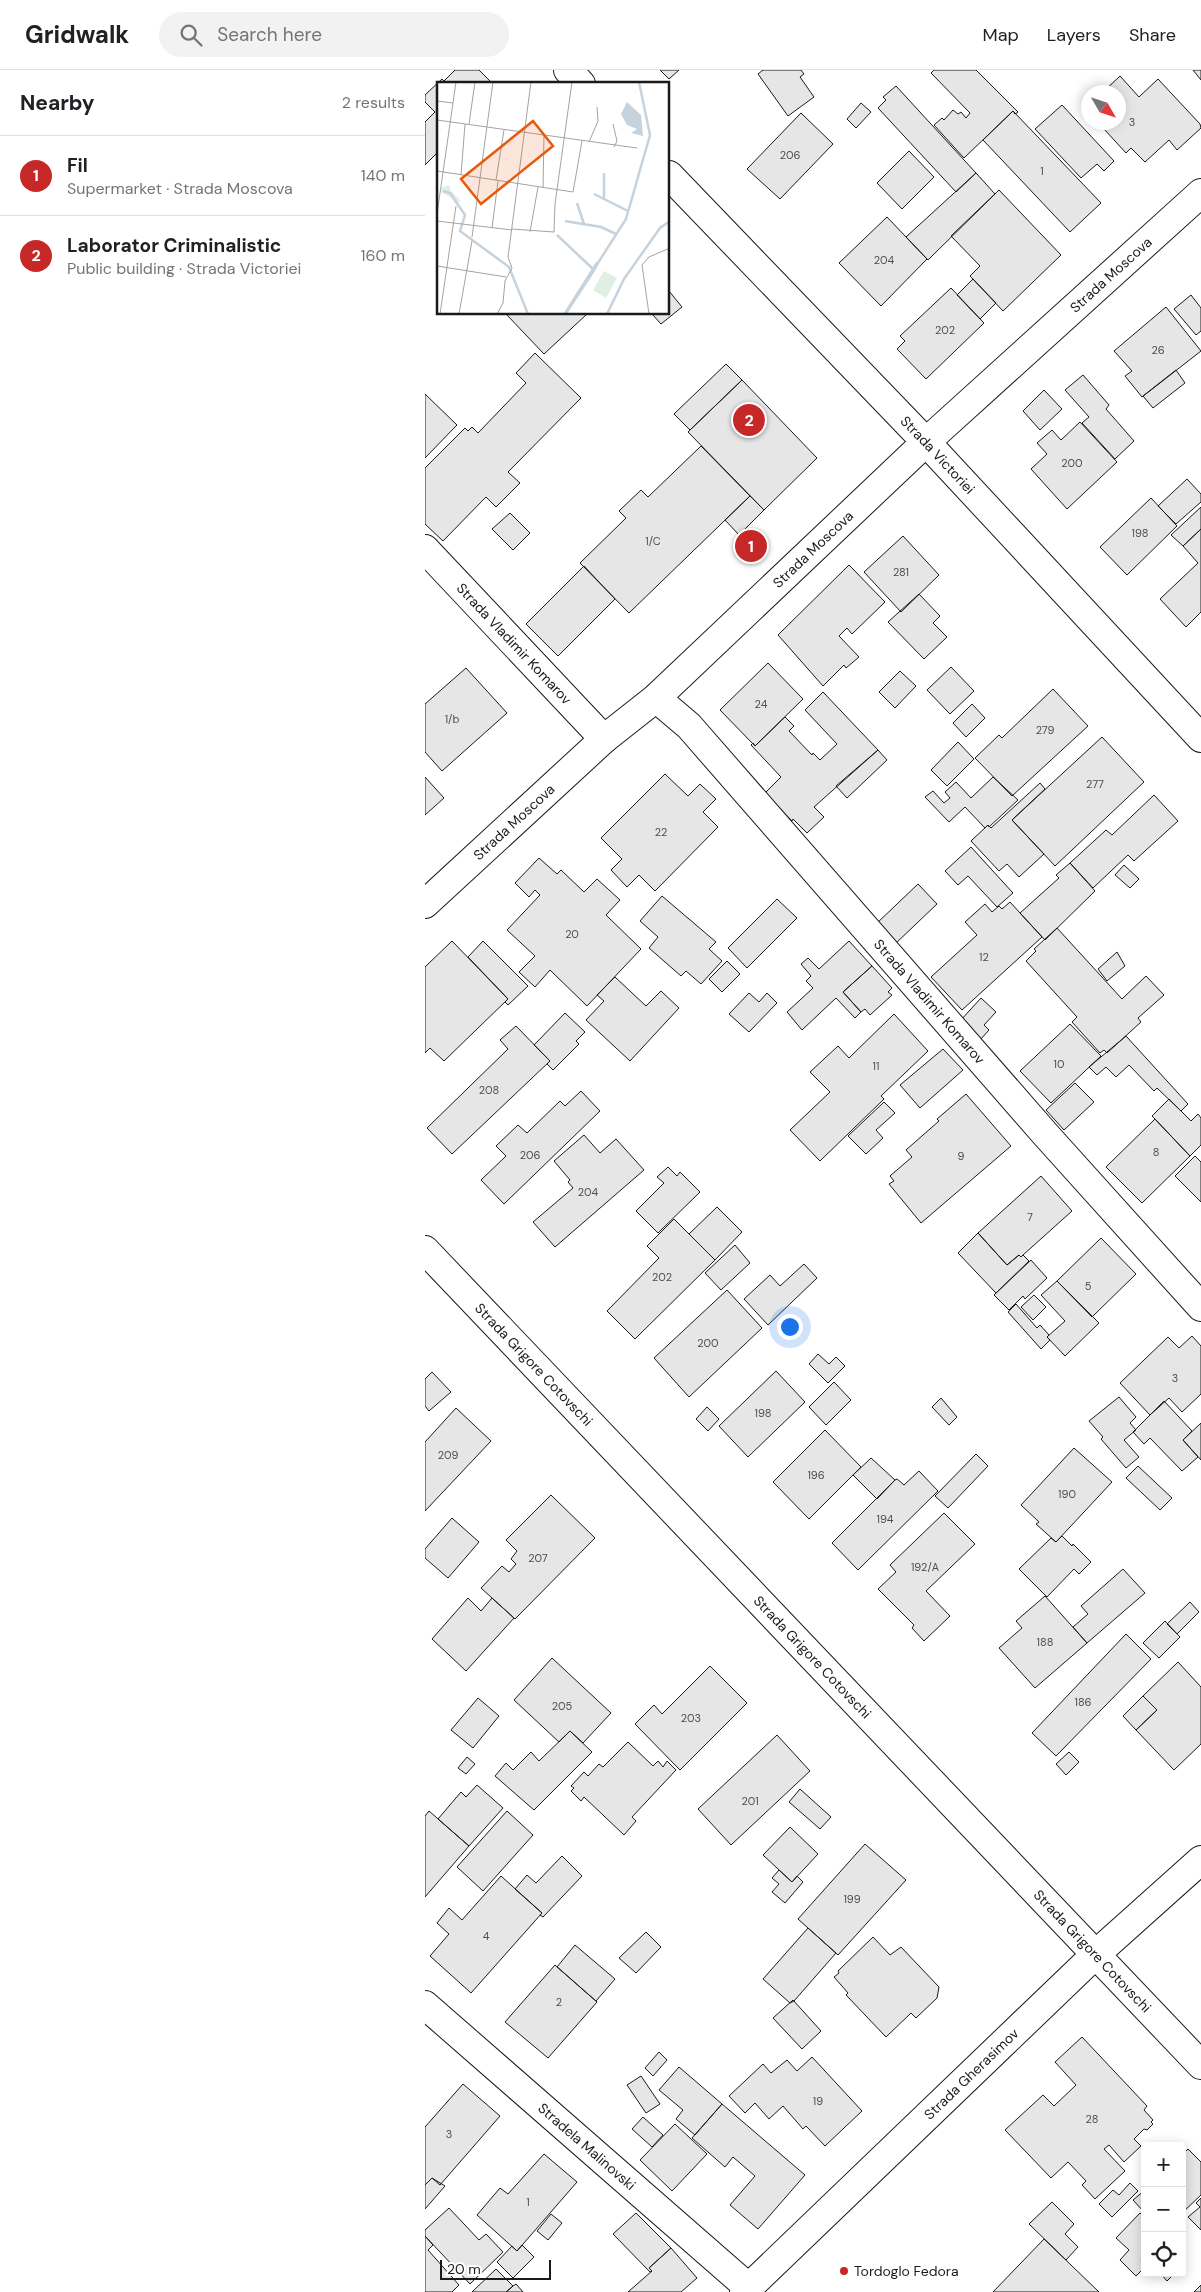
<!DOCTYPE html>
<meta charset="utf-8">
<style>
body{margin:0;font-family:"DM Sans",sans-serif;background:#f2f2f2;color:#202124}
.controls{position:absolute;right:15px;bottom:15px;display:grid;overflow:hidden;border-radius:5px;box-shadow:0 2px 12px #0003}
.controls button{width:45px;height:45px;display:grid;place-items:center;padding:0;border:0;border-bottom:1px solid #e0e0e0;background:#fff;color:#202124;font:25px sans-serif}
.compass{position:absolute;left:656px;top:15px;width:45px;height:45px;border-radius:50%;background:#fff;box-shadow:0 2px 12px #0003;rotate:129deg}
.scale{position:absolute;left:15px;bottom:12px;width:111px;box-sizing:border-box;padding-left:5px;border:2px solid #1a1a1a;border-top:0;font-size:14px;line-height:18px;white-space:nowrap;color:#1a1a1a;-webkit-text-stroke:4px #fff;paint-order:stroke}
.you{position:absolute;left:364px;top:1256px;width:18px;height:18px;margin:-12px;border:4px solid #fff;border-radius:50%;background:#1a73e8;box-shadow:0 0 0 8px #1a73e833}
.badge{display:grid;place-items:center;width:32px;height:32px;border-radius:50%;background:#c62828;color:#fff;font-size:16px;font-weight:700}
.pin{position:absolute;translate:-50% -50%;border:2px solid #fff;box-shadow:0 1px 5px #0006}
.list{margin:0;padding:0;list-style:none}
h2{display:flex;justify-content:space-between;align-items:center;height:65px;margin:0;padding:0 20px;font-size:21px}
h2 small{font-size:16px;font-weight:400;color:#757577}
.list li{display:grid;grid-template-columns:32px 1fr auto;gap:15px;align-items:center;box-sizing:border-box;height:80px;padding:0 20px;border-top:1px solid #e0e0e0}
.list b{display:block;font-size:19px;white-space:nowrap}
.list p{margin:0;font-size:16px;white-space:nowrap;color:#757577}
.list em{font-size:16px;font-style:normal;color:#757577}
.icon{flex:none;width:28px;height:28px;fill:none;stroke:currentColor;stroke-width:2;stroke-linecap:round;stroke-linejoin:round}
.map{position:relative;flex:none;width:776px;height:2222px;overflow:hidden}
header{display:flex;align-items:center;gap:30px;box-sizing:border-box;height:70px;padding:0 25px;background:#fff;border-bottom:1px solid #e0e0e0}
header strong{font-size:24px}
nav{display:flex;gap:28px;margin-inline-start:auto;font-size:18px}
.search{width:350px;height:45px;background:#f2f2f2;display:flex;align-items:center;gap:12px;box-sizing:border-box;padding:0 18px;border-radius:28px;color:#757577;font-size:19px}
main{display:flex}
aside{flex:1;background:#fff}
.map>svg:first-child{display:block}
</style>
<header>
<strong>Gridwalk</strong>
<div class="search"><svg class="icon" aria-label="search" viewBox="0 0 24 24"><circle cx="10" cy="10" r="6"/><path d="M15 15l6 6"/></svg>Search here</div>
<nav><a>Map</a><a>Layers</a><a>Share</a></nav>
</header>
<main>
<aside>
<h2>Nearby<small>2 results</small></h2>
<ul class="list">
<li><span class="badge">1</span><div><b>Fil</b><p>Supermarket · Strada Moscova</p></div><em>140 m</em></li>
<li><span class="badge">2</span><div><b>Laborator Criminalistic</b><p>Public building · Strada Victoriei</p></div><em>160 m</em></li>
</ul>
</aside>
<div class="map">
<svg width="776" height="2222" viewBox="0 0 776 2222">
<rect width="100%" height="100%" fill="#fff"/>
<path fill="#e6e6e6" stroke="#1a1a1a" d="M30 0H54L68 14H14V81L0 95V52L10 42 0 32V25L17 9 19 11Z
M235 0H254L244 9Z
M338 0H376L379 4 375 7 389 27 363 46 333 4Z
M509 0H551L593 42 590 44 588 41 539 88 509 55 517 48 519 50 528 40 533 44 536 42 541 48 545 43 506 3Z
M768 0H776V10Z
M695 6 714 27 733 9 775 54 776 58 752 80 744 70 720 92 706 78 701 83 679 59 684 54 682 52H694V22H678Z
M471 16 551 103 531 122 453 38 461 30 458 27Z
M436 33 446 42 431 58 422 49Z
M637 35 689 91 679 101 672 94 656 108 610 59Z
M588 41 676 133 645 162 558 70Z
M376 43 408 74 355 129 322 99Z
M484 81 509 107 477 139 452 113Z
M551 103 570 124 503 190 481 167Z
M574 120 636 185 578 241 545 206 555 196 526 166Z
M462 147 502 189 456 236 414 193Z
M548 209 571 233 555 249 532 225Z
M526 218 559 253 501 309 472 279 480 271 475 266Z
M244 221 257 237 236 254 227 244H244Z
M766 225 776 238V261L771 265 749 239Z
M741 237 776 281 717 327 700 306 707 301 689 281Z
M81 244H162L119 284Z
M110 283 156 328 83 402 95 413 71 437 61 427 18 471 0 454V398L40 358 43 361 47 357 53 363 101 313 91 303Z
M301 294 317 310 265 360 249 344Z
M751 300 760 313 728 338 718 326Z
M658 305 684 335 681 339 709 371 690 389 657 353 664 347 640 320Z
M317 310 392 388 339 440 263 362Z
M619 320 637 339 615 360 598 341Z
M0 324 32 355 0 388Z
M655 352 692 392 642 439 606 399 622 384 612 373 627 360 636 370Z
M276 376 325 426 204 543 155 493 201 448 194 441 216 420 223 427Z
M762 409 776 424V432L751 454 733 436Z
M325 426 339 440 314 465 300 450Z
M726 428 752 456 702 505 675 477Z
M776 437V459L758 476 746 465Z
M85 443 105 463 88 480 67 459Z
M776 459V542L761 557 735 529 773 493 758 476Z
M478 466 514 505 476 542 439 502Z
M424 495 460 532 427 564 422 558 414 566 434 587 421 598 419 595 398 616 353 565Z
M159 496 190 529 133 586 101 554Z
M494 524 515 546 508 553 522 567 499 589 463 552Z
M343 593 378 629 330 676 295 640Z
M526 597 549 621 525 644 502 620Z
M41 598 82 643 17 701 0 682V634Z
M475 601 491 616 470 638 454 622Z
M628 619 663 656 587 726 550 688 574 665 577 668Z
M398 622 453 680 389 737 399 747 382 763 368 749 367 751 340 723 356 707 326 675 328 673 330 676 360 647 369 656 364 661 387 685 388 683 395 690 412 674 380 640Z
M547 634 560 648 541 667 528 653Z
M677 667 719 712 630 796 587 750Z
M533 672 549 689 522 716 506 700Z
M453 680 462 690 422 728 411 716Z
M240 704 263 726 275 714 291 729 278 742 293 757 230 821 214 805 202 817 186 800 197 789 176 768Z
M0 707 19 728 0 745Z
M568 707 593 730 564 757 563 755 560 758 540 737 524 752 500 727 508 721 519 733 525 728 520 722 531 712 546 728Z
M615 713 620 719 587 750 619 784 594 807 582 794 574 801 546 771 563 755 566 758Z
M729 725 753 751 709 791 703 785 668 818 645 793 681 760 687 765Z
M546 777 588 823 572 837 543 806 533 815 520 801Z
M114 788 132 804 136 800 159 822 172 809 195 830 181 845 216 879 162 936 125 900 110 917 94 902 110 886 82 860 115 825 110 820 104 827 90 813Z
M645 793 670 821 620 870 595 843 634 808 631 805Z
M699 795 714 809 705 818 690 805Z
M493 814 512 834 469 875 450 855Z
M237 826 291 872 284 879 297 891 276 914 261 901 256 906 224 878 233 867 215 851Z
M352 829 372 848 322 898 303 878Z
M585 832 617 867 537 940 506 907 552 865 540 852 560 834 567 842 574 836 577 839Z
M632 858 697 929 721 906 739 925 713 948 716 952 682 983 679 980 675 983 647 952 652 947 601 891 611 881 609 879Z
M27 871 83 929 19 991 5 978 0 983V897Z
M58 871 103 916 83 935 80 932 83 929 43 887Z
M424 871 447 896 418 922 436 942 430 948 411 928 377 960 362 942 388 918 381 911 386 906 376 894 383 888 394 899Z
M692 882 700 896 682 911 673 899Z
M302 891 315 904 297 922 284 909Z
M447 896 467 918 463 922 467 925 445 945 440 939 436 942 418 922Z
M190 907 221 936 236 921 254 938 205 991 161 950 179 931 172 925Z
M324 923 334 932 342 923 352 933 324 962 304 944Z
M556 928 571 942 559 955 564 960 555 970 535 951Z
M140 943 160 962 151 971 154 974 128 1000 122 994 125 991 109 975Z
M469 944 503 981 456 1026 459 1029 395 1091 365 1060 405 1022 385 1002 413 976 424 988Z
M645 954 676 986 626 1033 595 1001Z
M91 956 125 991 27 1084 2 1058 83 979 75 970Z
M701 966 763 1034 756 1041 732 1018 729 1021 704 995 691 1007 681 997 672 1005 664 997Z
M518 979 538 1000 495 1038 475 1015Z
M650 1013 669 1032 639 1060 621 1040Z
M156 1021 175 1041 79 1134 56 1110 81 1086 71 1076 93 1055 102 1063 135 1031 140 1036Z
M541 1024 586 1076 496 1153 464 1114 469 1111 465 1106 487 1087 481 1080 514 1051 512 1049Z
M744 1029 766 1051 773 1044 776 1048V1075L765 1086 727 1046Z
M459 1032 470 1043 451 1060 458 1068 441 1084 423 1066Z
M730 1049 765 1086 717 1133 681 1097Z
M159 1065 175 1083 191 1069 219 1100 130 1177 108 1152 148 1118 143 1112 145 1110 129 1091Z
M770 1086 776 1092V1132L750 1106Z
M243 1097 252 1106 255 1102 275 1122 233 1163 211 1141 239 1113 232 1107Z
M616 1106 647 1141 598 1185 596 1187 594 1185 582 1195 553 1163Z
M292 1137 317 1162 290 1190 264 1164Z
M249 1149 290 1190 210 1269 182 1241 234 1188 222 1176Z
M553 1163 582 1195 594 1185 596 1187 598 1185 604 1191 571 1223 533 1183Z
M676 1168 711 1204 667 1247 632 1211Z
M310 1175 325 1193 296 1220 280 1203Z
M606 1190 622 1208 600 1229 598 1226 584 1240 569 1225Z
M379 1194 392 1208 343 1255 319 1229 345 1205 355 1216Z
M632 1211 674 1253 640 1286 622 1267 640 1251 616 1225Z
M302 1220 337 1258 264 1327 229 1288Z
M609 1225 621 1237 608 1250 596 1237Z
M591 1234 612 1258 615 1255 624 1265 622 1267 625 1270 616 1279 583 1242Z
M767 1266 776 1276V1324L757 1342 744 1328 725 1345 695 1313 743 1267 754 1278Z
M393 1284 404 1294 411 1287 420 1296 403 1313 384 1294Z
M351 1301 380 1332 323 1387 294 1356Z
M7 1302 26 1322 4 1341 0 1336V1309Z
M409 1312 426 1330 401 1355 384 1337Z
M694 1327 711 1347 705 1353 711 1360 699 1370 714 1387 701 1398 676 1369 678 1367 664 1351Z
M516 1328 532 1347 524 1355 507 1337Z
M739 1331 767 1361 758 1370 773 1387 757 1401 725 1368 719 1374 708 1362Z
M282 1337 294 1349 283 1361 271 1349Z
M31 1338 66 1371 0 1441V1372Z
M776 1353V1390L758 1370Z
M400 1360 436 1397 384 1449 348 1412Z
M649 1378 687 1412 631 1472 611 1454 614 1452 596 1435Z
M551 1384 563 1396 523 1438 510 1426Z
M446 1388 470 1410 452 1429 428 1405Z
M713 1396 747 1428 735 1440 701 1408Z
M494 1401 513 1421 433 1500 407 1473 470 1410 472 1409 479 1415Z
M126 1425 170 1468 90 1549 56 1518 77 1496 84 1502 91 1494 86 1489 92 1481 81 1470Z
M519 1443 550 1474 501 1521 525 1546 499 1571 487 1558 489 1555 453 1519 471 1502 465 1495Z
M27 1448 54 1472 23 1508 0 1488V1479Z
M637 1466 647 1476 648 1474 666 1492 654 1504 649 1499 622 1527 594 1499 626 1468 631 1472Z
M698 1499 720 1523 662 1573 648 1557 663 1544 656 1536Z
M620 1526 662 1573 610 1618 574 1578 597 1558 591 1551Z
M43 1528 56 1541 67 1528 89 1548 41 1601 7 1569Z
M765 1532 774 1542 752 1564 742 1554Z
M740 1551 755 1567 734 1588 718 1573Z
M701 1564 726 1589 631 1686 607 1663Z
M127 1588 186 1643 158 1673 145 1661 134 1672 89 1630Z
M753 1592 776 1617V1674L749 1700 711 1660 732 1640 718 1626Z
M285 1596 322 1633 255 1700 210 1654 229 1635 237 1644Z
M718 1626 732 1640 711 1660 698 1646Z
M53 1628 74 1646 48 1678 26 1660Z
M145 1661 167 1682 109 1740 70 1706 81 1693 88 1700 106 1682 114 1691Z
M352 1665 385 1701 306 1775 273 1739Z
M203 1672 228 1696 233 1691 238 1697 242 1691 251 1700 207 1747 211 1751 199 1765 159 1727 156 1731 146 1721 149 1718 146 1716 159 1702 163 1706 174 1694 178 1697Z
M644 1682 654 1692 641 1705 631 1694Z
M42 1687 50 1694 41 1704 33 1698Z
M52 1715 78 1738 44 1776 13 1749 36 1722 41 1727Z
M375 1719 406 1747 395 1759 364 1732Z
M4 1741 44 1776 0 1827V1746Z
M82 1741 108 1765 58 1821 32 1797Z
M365 1757 393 1784 367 1812 338 1785Z
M440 1774 481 1810 413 1885 373 1849Z
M137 1786 157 1806 118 1847 115 1845 117 1843 90 1819 102 1805 111 1813Z
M354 1800 367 1812 372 1806 378 1812 360 1833 347 1822 354 1814 347 1808Z
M76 1806 117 1843 46 1923 5 1886 24 1864 12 1853 24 1838 37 1850Z
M383 1858 411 1883 369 1931 365 1933 338 1909Z
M221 1862 236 1877 211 1903 194 1888Z
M448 1867 465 1885 476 1877 514 1917 512 1928 491 1948 486 1943 461 1967 421 1925 423 1923 409 1907 414 1903 413 1901Z
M150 1875 190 1909 171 1931 132 1897Z
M130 1895 172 1932 123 1988 80 1952Z
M368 1930 396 1961 377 1979 348 1948Z
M657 1967 722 2036 719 2040 728 2050 726 2052 728 2054 722 2060 719 2059 709 2069 716 2076 699 2092 684 2075 679 2079 700 2101 670 2129 657 2115 661 2111 643 2092 626 2108 580 2060 618 2025 629 2036 651 2015 630 1992Z
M234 1982 242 1990 228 2006 220 1998Z
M387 1987 437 2041 400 2076 381 2056 378 2059 358 2036 344 2049 330 2033 320 2043 304 2026 338 1994 346 2003 362 1990 372 2001Z
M254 1997 297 2034 270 2065 251 2049 258 2040 234 2020Z
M216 2006 235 2034 221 2043 202 2015Z
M38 2014 75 2046 15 2115 7 2108 0 2115V2057Z
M297 2034 380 2105 333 2159 305 2135 330 2106 308 2087 300 2097 267 2068Z
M218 2047 238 2065 227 2077 207 2059Z
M250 2054 282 2084 247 2121 215 2090Z
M763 2079 776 2092V2125L757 2143V2085Z
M119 2084 152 2112 92 2181 52 2145 75 2118 83 2124Z
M7 2108 20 2116 0 2139V2115Z
M705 2113 713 2121 687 2147 674 2134 688 2120 694 2125Z
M720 2120V2143L708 2130Z
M776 2128V2160L763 2147 775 2137 771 2133Z
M627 2132 649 2154 640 2164 653 2177 641 2190 604 2154Z
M24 2138 54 2170 61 2164 78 2182 45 2214 0 2166V2160Z
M211 2143 246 2178 224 2198 227 2201 225 2202 188 2164Z
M715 2143 720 2148V2189L718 2187 716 2190 720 2193V2197L711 2206 695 2190 704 2180 691 2168Z
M126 2144 137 2153 123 2170 112 2161Z
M0 2166 8 2175 3 2180 34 2215 27 2222H0Z
M619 2169 674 2222H568Z
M97 2175 109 2187 88 2208 72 2192 87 2176 92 2181Z
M246 2178 272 2208 256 2222H203L227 2201 224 2198Z
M71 2199 88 2216 81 2222H47Z
M735 2203H750L742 2211Z
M91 2214 98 2222H81L88 2216Z
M776 2215V2222H769Z"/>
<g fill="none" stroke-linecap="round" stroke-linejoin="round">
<defs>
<g id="minor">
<path d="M143 0 156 14"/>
<path id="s1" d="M244 105 501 372 776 668"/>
<path id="s2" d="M0 479 179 669"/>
<path id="s3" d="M231 628 264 656 621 1065 776 1237"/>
<path id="s4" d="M0 834 179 669 231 628 501 372 776 123"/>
<path id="s5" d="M0 1180 776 1995"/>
<path id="s6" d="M0 1935 324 2218"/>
<path id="s7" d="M319 2222 671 1884 776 1790"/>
</g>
</defs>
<use href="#minor" stroke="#1a1a1a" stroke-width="30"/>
<use href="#minor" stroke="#fff" stroke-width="28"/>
</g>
<circle fill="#c62828" stroke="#fff" stroke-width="2" cx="419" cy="2201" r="5"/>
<g text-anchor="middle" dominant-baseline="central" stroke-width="4" stroke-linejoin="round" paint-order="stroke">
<g font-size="11" fill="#4d4d4d">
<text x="707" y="52">3</text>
<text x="365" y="85">206</text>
<text x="617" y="101">1</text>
<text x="459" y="190">204</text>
<text x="520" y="260">202</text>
<text x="733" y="280">26</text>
<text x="647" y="393">200</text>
<text x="715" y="463">198</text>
<text x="228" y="471">1/C</text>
<text x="476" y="502">281</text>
<text x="336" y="634">24</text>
<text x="27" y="649">1/b</text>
<text x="620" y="660">279</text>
<text x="670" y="714">277</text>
<text x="236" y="762">22</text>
<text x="147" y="864">20</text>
<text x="559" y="887">12</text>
<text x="634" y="994">10</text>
<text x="451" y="996">11</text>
<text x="64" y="1020">208</text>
<text x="731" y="1082">8</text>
<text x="105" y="1085">206</text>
<text x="536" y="1086">9</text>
<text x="163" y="1122">204</text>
<text x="605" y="1147">7</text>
<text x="237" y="1207">202</text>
<text x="663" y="1216">5</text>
<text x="283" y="1273">200</text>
<text x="750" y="1308">3</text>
<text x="338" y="1343">198</text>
<text x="23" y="1385">209</text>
<text x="391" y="1405">196</text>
<text x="642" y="1424">190</text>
<text x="460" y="1449">194</text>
<text x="113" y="1488">207</text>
<text x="500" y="1497">192/A</text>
<text x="620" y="1572">188</text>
<text x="658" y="1632">186</text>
<text x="137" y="1636">205</text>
<text x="266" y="1648">203</text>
<text x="325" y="1731">201</text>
<text x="427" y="1829">199</text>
<text x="61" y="1866">4</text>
<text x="134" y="1932">2</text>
<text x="393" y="2031">19</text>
<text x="667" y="2049">28</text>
<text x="24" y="2064">3</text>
<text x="103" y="2132">1</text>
</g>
<g font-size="14" fill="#1a1a1a" stroke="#fff">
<text stroke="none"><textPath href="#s4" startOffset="931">Strada Moscova</textPath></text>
<text stroke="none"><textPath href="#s1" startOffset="388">Strada Victoriei</textPath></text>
<text stroke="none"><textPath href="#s4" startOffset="526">Strada Moscova</textPath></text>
<text stroke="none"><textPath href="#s2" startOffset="130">Strada Vladimir Komarov</textPath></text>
<text stroke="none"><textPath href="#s4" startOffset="121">Strada Moscova</textPath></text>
<text stroke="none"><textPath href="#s3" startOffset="409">Strada Vladimir Komarov</textPath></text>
<text stroke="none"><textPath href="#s5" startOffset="158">Strada Grigore Cotovschi</textPath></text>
<text stroke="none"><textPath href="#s5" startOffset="562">Strada Grigore Cotovschi</textPath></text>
<text stroke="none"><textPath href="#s5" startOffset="968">Strada Grigore Cotovschi</textPath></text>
<text stroke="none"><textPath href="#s7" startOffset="315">Strada Gherasimov</textPath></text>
<text stroke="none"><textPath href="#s6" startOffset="215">Stradela Malinovski</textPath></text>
</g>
<g font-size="14" fill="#1a1a1a" stroke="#fff" text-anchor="start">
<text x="429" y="2201">Tordoglo Fedora</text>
</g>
</g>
<g transform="translate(12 12)">
<rect width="232" height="232" fill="#fff"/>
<path d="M12 103 14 109 24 119 16 121 18 118 4 110 5 105ZM167 189 180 196 169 216 156 208Z" fill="#e0efe3"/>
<path d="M190 20 204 33 206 54 194 51 200 47 190 43 184 32ZM159 180 162 181 158 189 130 232H126Z" fill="#c6d2dc"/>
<path fill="none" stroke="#c6d2dc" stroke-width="2.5" d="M167 91V118M6 109 13 111 28 133 23 149 72 185 91 232M157 112 191 129M140 121 147 142M128 139 164 145 179 152M120 153 156 187M159 184 189 137 213 53 202 0M170 232 187 197 223 146 233 139"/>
<path fill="none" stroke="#a3a3a3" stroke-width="1" d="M0 19 16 21M0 38 200 66M32 42 38 0M176 42 180 59 177 65M152 60 161 39 160 25M0 89 136 110 145 59M24 93 28 42M59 98 67 48M106 106 107 54M0 132 19 0M0 139 75 148M55 146 61 99M75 147 117 150 118 122 135 0M93 150 101 105M35 155 56 0M0 184 69 195M3 232 19 124M22 232 35 159M60 232 66 221 68 199 75 186 71 175 94 0M212 232 205 183 212 175 233 166"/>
<path fill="#e8590c" fill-opacity="0.15" stroke="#e8590c" stroke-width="2.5" d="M96 39 116 64 44 122 24 97Z"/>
<rect width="232" height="232" fill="none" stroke="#1a1a1a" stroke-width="2.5"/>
</g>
</svg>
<div class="controls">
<button>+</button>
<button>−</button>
<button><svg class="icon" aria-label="locate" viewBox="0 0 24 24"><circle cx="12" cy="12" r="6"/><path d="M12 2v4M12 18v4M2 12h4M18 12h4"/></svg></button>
</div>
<svg class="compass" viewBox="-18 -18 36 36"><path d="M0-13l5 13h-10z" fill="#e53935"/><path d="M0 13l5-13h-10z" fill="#757577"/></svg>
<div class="scale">20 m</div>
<div class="you"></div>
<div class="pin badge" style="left:326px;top:476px">1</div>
<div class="pin badge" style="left:324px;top:350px">2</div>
</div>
</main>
